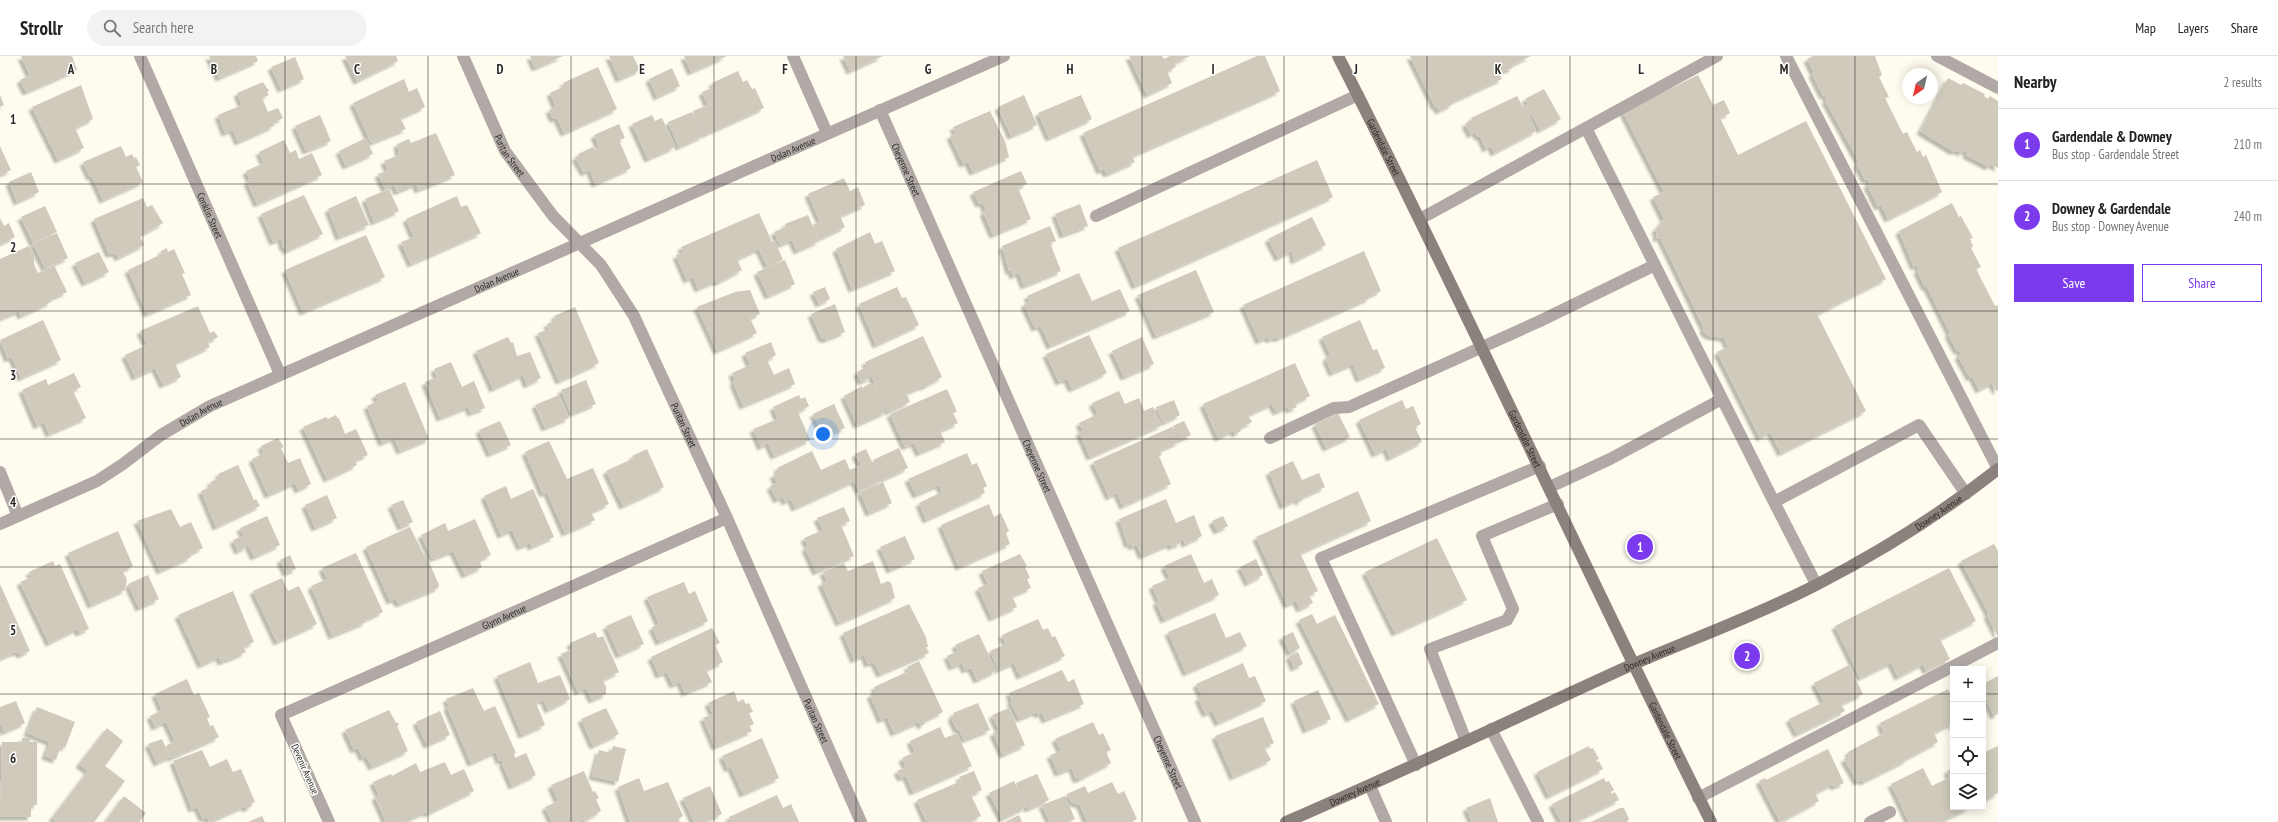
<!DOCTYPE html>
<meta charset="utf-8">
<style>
body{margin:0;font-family:"PT Sans Narrow",sans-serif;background:#f2f2f2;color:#222}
.controls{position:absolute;right:12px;bottom:12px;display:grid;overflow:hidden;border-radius:0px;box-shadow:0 2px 10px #0003}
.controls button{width:36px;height:36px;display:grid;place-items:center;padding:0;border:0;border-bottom:1px solid #e0e0e0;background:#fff;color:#222;font:20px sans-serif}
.compass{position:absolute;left:1902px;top:12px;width:36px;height:36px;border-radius:50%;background:#fff;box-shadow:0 2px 10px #0003;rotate:214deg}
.you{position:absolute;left:823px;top:378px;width:14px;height:14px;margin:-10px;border:3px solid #fff;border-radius:50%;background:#1a73e8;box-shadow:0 0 0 6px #1a73e833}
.badge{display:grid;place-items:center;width:26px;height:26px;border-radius:50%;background:#7c3aed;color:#fff;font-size:13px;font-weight:700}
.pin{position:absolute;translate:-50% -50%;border:2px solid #fff;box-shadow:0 1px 4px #0006}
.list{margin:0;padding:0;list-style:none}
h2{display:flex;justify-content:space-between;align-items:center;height:52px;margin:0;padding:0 16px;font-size:17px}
h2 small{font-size:13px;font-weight:400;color:#767676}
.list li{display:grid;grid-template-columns:26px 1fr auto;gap:12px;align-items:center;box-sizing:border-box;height:72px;padding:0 16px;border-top:1px solid #e0e0e0}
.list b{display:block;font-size:15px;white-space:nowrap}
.list p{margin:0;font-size:13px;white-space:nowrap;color:#767676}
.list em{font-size:13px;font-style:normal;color:#767676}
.actions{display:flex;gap:8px;padding:12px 16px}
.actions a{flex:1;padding:9px 0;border:1px solid #7c3aed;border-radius:0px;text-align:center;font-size:14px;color:#7c3aed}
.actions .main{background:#7c3aed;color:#fff}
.icon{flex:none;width:22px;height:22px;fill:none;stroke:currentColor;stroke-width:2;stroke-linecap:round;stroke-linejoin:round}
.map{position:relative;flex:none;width:1998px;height:766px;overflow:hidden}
header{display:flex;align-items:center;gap:24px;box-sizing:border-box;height:56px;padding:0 20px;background:#fff;border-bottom:1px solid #e0e0e0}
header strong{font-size:19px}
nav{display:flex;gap:22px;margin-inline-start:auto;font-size:14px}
.search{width:280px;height:36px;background:#f2f2f2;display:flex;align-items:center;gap:10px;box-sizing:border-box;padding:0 14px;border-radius:22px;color:#767676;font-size:15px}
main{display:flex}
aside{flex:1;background:#fff}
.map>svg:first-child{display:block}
</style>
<header>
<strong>Strollr</strong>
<div class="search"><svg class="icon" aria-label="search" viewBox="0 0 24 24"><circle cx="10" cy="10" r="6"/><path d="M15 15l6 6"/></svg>Search here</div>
<nav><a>Map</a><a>Layers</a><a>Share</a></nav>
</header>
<main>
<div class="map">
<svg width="1998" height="766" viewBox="0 0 1998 766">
<defs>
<filter id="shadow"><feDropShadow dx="-3.5" dy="3.5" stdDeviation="1" flood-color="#0004"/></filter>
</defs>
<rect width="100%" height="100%" fill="#fffbee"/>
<path fill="#cfcabb" filter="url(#shadow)" d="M21 0H72L77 14 26 36 20 24 30 19Z
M209 0H256L258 5 219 22Z
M345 0H396L398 5 357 25Z
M530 0H563L535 12Z
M609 0H633L640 14 619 23Z
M684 0H727L691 16Z
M843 0H883L850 15Z
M1129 0H1162L1164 3 1170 0H1190L1174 7 1176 11 1167 15 1172 27 1147 39Z
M1257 0H1265L1280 35 1132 100 1135 106 1107 118 1104 113 1100 115 1083 77Z
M1410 0H1531L1512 9 1513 12 1499 17 1502 23 1452 46 1453 48 1439 55 1436 50 1435 51Z
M1813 0H1875L1882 19 1879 21 1889 41 1885 42 1903 78 1907 76 1917 96 1920 94 1923 101 1926 99 1942 136 1888 163 1881 149 1878 151 1867 129 1870 127 1867 123 1865 124 1857 108 1859 106 1825 44 1827 43 1825 39 1823 40 1812 18 1814 17 1807 3Z
M295 1 304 23 281 33 271 11Z
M598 11 617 53 564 77 557 62 553 63 549 54 556 51 550 37 565 30 563 27Z
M672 12 680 30 657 41 649 23Z
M738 15 743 26 747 24 752 33 755 32 764 52 704 79 693 55 708 49 702 36 714 31 712 27Z
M1698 19 1713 49 1724 44 1730 57 1720 62 1738 99 1806 65 1886 223 1817 258 1866 355 1781 397 1770 376 1760 382 1717 296 1728 291 1724 282 1709 280 1704 276 1703 273 1704 272 1660 181 1657 183 1656 181 1657 178 1655 174 1664 163 1653 141 1664 136 1623 56Z
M1948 22 1961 29 1963 27 1985 38 1984 40 1988 43 1990 40 1998 45V112L1991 108 1989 111 1966 99 1967 96 1963 94 1962 97 1955 94 1954 96 1920 75Z
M404 23 409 36 417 32 425 51 400 62 406 73 371 87 353 47Z
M263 26 269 35 267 36 269 39 262 42 268 56 278 52 283 62 273 67 274 70 238 86 233 74 225 77 218 59 242 49 237 37Z
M81 29 93 63 75 72 84 92 58 104 32 51Z
M1544 33 1561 63 1540 74 1532 59 1529 60 1536 75 1494 97 1491 90 1486 93 1480 80 1478 81 1475 76 1471 79 1465 68 1472 64 1471 62 1517 40 1523 51 1528 48 1525 43Z
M0 39 4 49 0 51Z
M1024 39 1037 69 1011 80 998 51Z
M1081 39 1092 63 1049 82 1038 57Z
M990 55 1005 85 1009 101 973 116 968 106 963 108 950 80 956 77 953 71Z
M692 56 703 80 679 91 668 66Z
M320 59 331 85 306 95 295 70Z
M652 59 655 65 662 62 675 91 648 103 632 68Z
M619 68 625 82 619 84 631 112 595 128 590 114 584 117 575 101 579 100 578 98 593 91 594 93 599 91 594 79Z
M436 77 455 119 418 134 416 128 397 136 394 129 385 133 378 118 388 114 384 105 399 99 397 88 409 83 411 87Z
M366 82 373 98 346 110 339 95Z
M284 84 290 97 296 94 299 103 312 97 322 119 257 148 247 125 250 124 246 115 264 107 259 96Z
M0 90 11 114 0 119Z
M121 90 126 101 132 98 134 102 136 101 140 109 136 111 143 126 103 144 92 120 90 121 83 106Z
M1317 104 1333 141 1135 230 1118 192Z
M1021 115 1027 128 1018 132 1031 163 993 179 983 156 986 155 983 147 979 148 973 136Z
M31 116 39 136 17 146 9 126Z
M844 122 850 135 858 131 865 149 840 160 845 171 819 183 813 169 820 165 808 138Z
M389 133 399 155 374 166 365 143Z
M304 139 323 178 286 195 285 191 283 192 281 183 273 186 261 158Z
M356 140 369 169 339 181 328 153Z
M457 140 461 151 467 149 481 177 411 208 401 186 414 181 406 163Z
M143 142 147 151 152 149 163 167 145 177 139 178 144 189 118 202 116 197 109 198 94 163Z
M1952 147 1959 161 1961 160 1973 182 1970 183 1973 190 1971 192 1981 211 1976 213 1995 250 1998 249V334L1996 335 1992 327 1979 334 1972 320 1970 322 1958 300 1961 298 1959 294 1957 295 1948 278 1950 277 1927 231H1925L1917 215 1919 214 1917 209 1914 211 1899 175Z
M1080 148 1088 170 1063 179 1055 158Z
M45 150 57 176 33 187 21 161Z
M759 157 772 186 775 185 783 204 767 210 759 193 737 203 742 214 717 227 716 225 698 233 693 221 687 224 676 199 683 197 681 191Z
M808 159 819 185 797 195 792 184 780 189 774 176 786 171 785 168Z
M1312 161 1326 189 1294 205 1292 195 1278 202 1268 183Z
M0 162 4 170 9 167 15 181 0 188Z
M1050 170 1056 185 1050 187 1061 215 1024 230 1019 217 1013 220 1011 214 1009 215 1002 190Z
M870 176 875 188 882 185 895 215 852 233 836 193Z
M57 177 68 202 45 212 33 188Z
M366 179 385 221 303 256 285 214Z
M29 190 34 200V208L38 217 54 209 67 236 50 243 51 246 21 260 19 255 0 263V203Z
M167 192 168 196 174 193 185 217 182 218 191 239 147 258 128 214 162 198 161 195Z
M1364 195 1381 235 1369 240 1370 242 1277 283 1276 281 1269 284 1268 281 1259 285 1243 249Z
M99 196 109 216 85 227 75 207Z
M785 204 795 228 768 240 757 216Z
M1196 214 1214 256 1156 280 1138 239Z
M1079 217 1092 245 1120 233 1130 255 1050 290 1041 270 1035 272 1024 248 1030 245 1027 240Z
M825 231 830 243 819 248 813 236Z
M897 231 902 242 906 241 919 269 876 289 859 248Z
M750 234 760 258 750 262 757 277 717 295 697 251 735 236Z
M835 248 845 276 825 284V282L822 283 811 258Z
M198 250 210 277 214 275 218 281 207 286 210 291 175 307 181 321 163 329 155 312 135 321 125 299 147 289 140 275Z
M575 251 599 307 559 325 538 277 549 273 547 268 556 264 554 260Z
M43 264 61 304 21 322 12 301 8 303 0 284Z
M1360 264 1373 294 1377 293 1385 312 1359 323 1353 308 1332 317 1326 303 1330 298 1322 281Z
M1089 279 1107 317 1072 333 1067 323 1059 326 1046 298Z
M923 280 942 321 924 331V330L906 337 910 346 888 356 865 306Z
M508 281 511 287 513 286 517 300 530 296 541 322 527 329 523 319 493 333 476 295Z
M1142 281 1154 308 1124 321 1112 295Z
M771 286 776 299 767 304 774 319 789 312 795 328 743 350 733 326 735 325 732 317 750 309 745 297Z
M451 306 462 331 474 325 485 352 471 357 468 351 440 362 425 326 437 321 434 313Z
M1295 307 1310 340 1295 347 1297 351 1289 354 1288 351 1276 356 1272 348 1248 359 1252 366 1240 372 1241 375 1235 378 1233 375 1218 382 1203 348Z
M866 311 870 322 861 326 857 316Z
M74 317 81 331 73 335 86 362 49 378 44 366 37 370 22 334 46 323 48 329Z
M586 324 596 348 571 358 561 334Z
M405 326 429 383 400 395 394 382 382 387 367 350 378 345 375 339Z
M874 327 886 356 857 369 844 340 862 330V332L869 328Z
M947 333 957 356 953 357 958 367 940 375 945 386 919 397 914 387 905 391 890 358Z
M1119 335 1125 348 1139 342 1144 355 1153 351 1162 369 1090 401 1079 376 1083 375 1079 367 1098 358 1092 347Z
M559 339 569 362 545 372 535 349Z
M799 339 801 343 805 341 809 350 798 356 810 384 774 400 768 387 761 391 753 373 778 363 773 351Z
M1174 344 1180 359 1163 367 1156 351Z
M1402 344 1406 353 1413 350 1421 368 1415 371 1422 386 1390 402 1386 393 1375 398 1359 364Z
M834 348 845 372 824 381 813 358Z
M1338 357 1350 381 1326 392 1315 368Z
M336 359 338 363 339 362 345 378 356 373 368 399 355 404 357 409 327 423 303 371 326 361 328 363Z
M500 365 511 389 490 398 479 374Z
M1184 365 1191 379 1180 384 1173 370Z
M1172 371 1179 386 1159 395 1162 399 1159 400 1171 428 1123 450 1117 437 1109 441 1093 406Z
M278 382 284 391 281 392 288 407 300 402 311 428 298 434 295 427 268 439 252 403 264 397 261 390Z
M549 385 567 423 593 412 609 448 591 456 595 464 565 477 547 436 543 438 525 396Z
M899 392 908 412 882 424 873 404Z
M647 393 664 431 623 450 606 415 634 402 632 400Z
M866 393 881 425 859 435 854 425 795 452 791 443 785 446 783 441 777 444 770 430 777 427 773 419 779 416 777 412 812 395 821 414 845 403 850 414 861 409 855 398Z
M967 397 972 409 977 407 987 430 983 432 985 437 926 464 919 447 942 436 939 429 916 439 908 423Z
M1293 405 1302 424 1319 417 1325 431 1301 442 1302 445 1299 446 1298 443 1283 450 1269 416Z
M238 409 254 444 256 443 260 450 216 471 201 435 212 430 210 426 220 422 218 418Z
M883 426 892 447 869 457 860 436Z
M506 430 511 443 533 433 554 481 531 491 530 487 520 491 512 474 501 479 484 440Z
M1358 435 1371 465 1300 497 1318 535 1309 539 1313 547 1300 553 1296 545 1287 549 1256 481Z
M327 439 337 462 315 472 305 449Z
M1166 443 1176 467 1194 459 1202 480 1185 488 1183 483 1180 484 1181 487 1171 491 1170 488 1142 500 1137 489 1132 491 1131 487 1128 489 1119 463Z
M403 444 413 466 401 471 391 449Z
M989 448 994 461 1001 457 1009 475 1006 477 1010 488 959 511 941 469Z
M844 451 850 465 841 469 854 500 816 516 805 492 808 490 804 482 823 474 817 462Z
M171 453 180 471 191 466 203 492 190 498 191 501 160 515 137 465Z
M267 460 280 489 254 501 240 472Z
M1223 460 1228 470 1217 475 1212 465Z
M475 463 491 499 479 504 482 511 465 519 453 495 432 503 421 479 445 467 448 475Z
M410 471 424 499H426L439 529 438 532 399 548 395 543 390 545 366 491Z
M118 475 133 510 122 515 127 523 125 534 91 549 68 497Z
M242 480 247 491 238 495 233 484Z
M905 480 915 503 890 514 880 491Z
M1437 482 1467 544 1395 577 1365 516Z
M1994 488 1998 495V581L1987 559 1989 558 1961 505Z
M356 497 383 556 365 564 366 566 332 580 311 530 327 523 322 512Z
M1020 498 1027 510 1025 511 1030 522 1027 523 1031 532 1012 540 1017 551 992 562 978 532 988 528 982 515Z
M1191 498 1204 527 1212 523 1219 539 1164 564 1156 546 1159 545 1152 530 1170 522 1164 510Z
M290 499 296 513 286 517 280 504Z
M1256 503 1263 519 1248 527 1240 511Z
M53 505 55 510 60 508 89 573 79 577 77 573 49 587 20 526 32 521 29 516Z
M873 505 881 528 888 525 891 527 895 542 839 567 821 527 827 525 823 516 844 507 848 515Z
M1949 512 1976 565 1940 583 1950 603 1926 615 1923 608 1898 621 1891 607 1860 622 1835 570Z
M148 519 159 543 139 552 128 528Z
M282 522 288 535 299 530 317 568 277 586 253 535Z
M684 526 689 538 695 535 708 565 659 586 652 571 659 568 647 541Z
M0 528 30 595 20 599 19 596 13 597 0 603Z
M233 535 254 586 243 591 246 596 235 601 221 606 219 601 201 609 178 559Z
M909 548 926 581 928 591H926L929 597 880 618 874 606 868 608 864 599 854 604 843 577Z
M1215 557 1226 582 1240 576 1247 590 1186 617 1168 576Z
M1312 558 1317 568 1335 559 1379 648 1349 663 1299 564Z
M631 559 644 588 619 599 606 570Z
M1038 563 1043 574 1048 572 1052 581 1055 580 1065 600 1020 620 1014 607 998 614 990 595 1006 588 1002 579Z
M712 572 720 587 715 589 723 606 706 614 712 626 685 637 680 626 673 629 667 616 659 619 651 601Z
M595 576 598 582 603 580 619 616 603 624 606 631V638L592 644 586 632 578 636 561 598 573 593 570 587Z
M1293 576 1300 592 1290 597 1282 581Z
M979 578 996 615 977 624 971 612 965 614 962 607 952 611 947 600 958 595 955 589Z
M1298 596 1303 608 1294 612 1289 600Z
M919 605 943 656 924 665 925 668 921 670 919 666 894 677 887 661 881 664 870 639 876 636 874 631 909 615 907 611Z
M530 606 538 627 560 619 570 643 548 654 544 644 536 647 545 669 522 679 497 620Z
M1243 607 1249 622 1255 620 1266 645 1218 667 1212 655 1206 658 1203 653 1198 642 1202 640 1196 628Z
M1849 609 1863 638 1841 648 1845 655 1797 678 1789 663 1824 646 1814 627Z
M1062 614 1068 626 1074 623 1084 648 1045 664 1042 657 1038 659 1037 656 1019 663 1010 645H1012L1009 637Z
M1998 620V658L1994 660 1985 642 1983 643V628Z
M187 623 194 639 199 637 210 661 207 662 210 670 213 669 219 681 171 702 166 690 175 685 166 666 155 671 150 660 162 654 155 638Z
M473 632 484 655 495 650 516 697 514 698 515 702 526 697 536 719 512 730 502 707H504L502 704 499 705 496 696 471 707 447 651 449 650 446 643Z
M1948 633 1953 643V672L1951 668 1934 677 1938 686 1906 703 1907 704 1863 726 1862 724 1857 726 1844 703 1850 700 1848 696 1884 677 1880 667Z
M1318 634 1331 663 1306 674 1294 645Z
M734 635 738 646 743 643 746 648 749 647 753 656 749 657 754 668 749 670 752 675 715 691 703 662 713 658 708 647Z
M16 645 25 667 4 676 0 666V651Z
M978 647 990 674 964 684 959 673 957 674 951 661 954 659 953 657Z
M37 651 75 666 65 692 61 690 56 704 45 700 50 686 27 677Z
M606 652 619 678 593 690 581 663Z
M1009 652 1025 689 1003 699 993 677 999 674 992 659Z
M389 654 396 667 397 666 399 669 397 670 408 695 372 711 366 700 363 702 358 692 354 694 345 674Z
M440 655 450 679 427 689 416 666Z
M1263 661 1274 687 1264 691 1271 704 1233 721 1215 680Z
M1093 666 1099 679 1103 677 1111 694 1106 696 1111 707 1080 723H1076L1072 712 1058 717 1050 699 1061 695 1055 683Z
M940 671 945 682 957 677 972 710 913 736 906 720 901 722 897 715 906 711 902 702 915 696 910 685Z
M107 672 123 685 105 710 125 725 94 766H57L52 762 88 715 79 708Z
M22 682H30V686H37V749H31V761H0L2 686H22Z
M762 682 779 722 743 738 731 711 728 713 722 700Z
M162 683 170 701 157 707 148 688Z
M613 690 626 693 618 726 592 720 599 694 611 697Z
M1589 690 1590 693 1593 692 1599 703 1596 704 1597 706 1599 705 1603 713 1549 740 1537 716Z
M1998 690V737L1983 745V697Z
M1828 693 1844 727 1834 731 1833 728 1815 737 1819 745 1780 766 1759 725 1765 722 1766 724Z
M202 694 210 711 227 703 233 716 241 713 255 746 251 748 252 750 246 753 245 750 209 766 207 761 203 763 197 751 192 753 173 705Z
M445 706 451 719 464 713 474 735 427 758 426 756 403 766H386L375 741 379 739 373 726 391 718 392 720 416 707 420 716Z
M1923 712 1932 730 1950 721 1947 715 1953 712V751H1971L1940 766H1909L1891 728Z
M584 715 593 736 595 735 599 742 596 743 601 755 584 765 583 763 576 766H552L545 751 558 745 551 729Z
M974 715 982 734 971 739 981 760 971 764 972 766 926 765 917 744 961 725 959 721Z
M1037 718 1049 744 1028 753 1016 727Z
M639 722 644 735 668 726 683 760 678 763 680 766H630L618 731Z
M1604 722 1606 726 1609 725 1614 734 1611 736 1612 738 1615 736 1619 744 1574 766H1561L1552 748Z
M1014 725 1026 751 1002 763 989 737Z
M1112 726 1118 738 1124 735 1137 763 1131 766H1087L1080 749 1071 746 1067 738 1085 730 1088 737Z
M710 730 722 758 704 766H694L683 742Z
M777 739 783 752 791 748 799 766H731L729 761Z
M124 740 146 757 139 766H105Z
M1065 740 1075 763 1068 766H1050L1042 749Z
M1490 742 1498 766H1472L1466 752Z
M1620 752H1624L1629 763 1627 766H1591Z
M1019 759 1022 766H1005Z
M262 760 265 766H248Z"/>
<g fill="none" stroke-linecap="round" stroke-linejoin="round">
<path stroke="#b0a9a6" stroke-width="12" d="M1786 0 1998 413
M1937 0 1998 32
M1586 72 1774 446
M1096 160 1358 39
M1420 163 1717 0
M1270 382 1334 352 1349 351 1540 265 1655 209
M1550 431 1610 403 1722 343
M1816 528 1774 446 1919 369 1966 438
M1491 673 1538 766
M1466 685 1430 593 1507 564 1513 553 1482 480 1558 448
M1416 709 1321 502 1540 410
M1698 742 1998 587
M1870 766 1890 756"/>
<g stroke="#b0a9a6" stroke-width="12">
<path id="s1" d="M140 0 280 318"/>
<path id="s2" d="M463 0 505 95 553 160 601 209 634 260 727 462 861 766"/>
<path d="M793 0 827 77"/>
<path id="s3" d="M880 54 1195 766"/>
<path d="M0 416 18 460"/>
<path id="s4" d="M0 468 97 425 123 408 161 379 210 350 1004 0"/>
<path d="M1370 730 1386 766"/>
<path id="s5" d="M329 766 281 659 727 462"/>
</g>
<g stroke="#8c827d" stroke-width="12">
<path id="s6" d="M1338 0C1467 253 1584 512 1711 766"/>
<path id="s7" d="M1286 766C1402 716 1515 662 1629 610 1691 583 1756 560 1816 529 1880 496 1941 458 1998 413"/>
</g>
</g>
<path fill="none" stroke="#2c2a24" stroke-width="1" stroke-opacity="0.55" d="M143 0V766M285 0V766M428 0V766M571 0V766M714 0V766M856 0V766M999 0V766M1142 0V766M1284 0V766M1427 0V766M1570 0V766M1713 0V766M1855 0V766M0 128H1998M0 255H1998M0 383H1998M0 511H1998M0 638H1953M1983 638H1998"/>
<g text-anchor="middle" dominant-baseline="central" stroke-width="3" stroke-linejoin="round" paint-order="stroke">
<g font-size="10" fill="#2c2a24" stroke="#fff">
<text stroke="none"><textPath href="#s6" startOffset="102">Gardendale Street</textPath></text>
<text stroke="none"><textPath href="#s4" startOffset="879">Dolan Avenue</textPath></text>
<text stroke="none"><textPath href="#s2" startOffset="110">Puritan Street</textPath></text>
<text stroke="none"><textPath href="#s3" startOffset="65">Cheyenne Street</textPath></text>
<text stroke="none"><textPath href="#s1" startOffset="174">Conklin Street</textPath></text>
<text stroke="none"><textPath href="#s4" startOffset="555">Dolan Avenue</textPath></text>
<text stroke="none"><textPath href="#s4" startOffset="231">Dolan Avenue</textPath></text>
<text stroke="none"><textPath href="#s2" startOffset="434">Puritan Street</textPath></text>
<text stroke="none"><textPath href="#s6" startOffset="426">Gardendale Street</textPath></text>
<text stroke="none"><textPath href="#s3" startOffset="389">Cheyenne Street</textPath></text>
<text stroke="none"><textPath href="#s7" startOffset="723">Downey Avenue</textPath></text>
<text stroke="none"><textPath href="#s5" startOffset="361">Glynn Avenue</textPath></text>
<text stroke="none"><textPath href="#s7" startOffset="399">Downey Avenue</textPath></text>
<text stroke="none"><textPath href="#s2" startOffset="758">Puritan Street</textPath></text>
<text stroke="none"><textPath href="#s6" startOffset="750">Gardendale Street</textPath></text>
<text stroke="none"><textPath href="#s3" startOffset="713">Cheyenne Street</textPath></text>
<text transform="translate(305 713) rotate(66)">Devenir Avenue</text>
<text stroke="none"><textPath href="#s7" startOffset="75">Downey Avenue</textPath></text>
</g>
</g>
<g font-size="13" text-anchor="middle" font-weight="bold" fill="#2c2a24" stroke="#fff" stroke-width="3" stroke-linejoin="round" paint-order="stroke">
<text x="71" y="18">A</text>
<text x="214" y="18">B</text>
<text x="357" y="18">C</text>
<text x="500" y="18">D</text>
<text x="642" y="18">E</text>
<text x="785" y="18">F</text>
<text x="928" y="18">G</text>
<text x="1070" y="18">H</text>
<text x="1213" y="18">I</text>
<text x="1356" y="18">J</text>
<text x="1498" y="18">K</text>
<text x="1641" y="18">L</text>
<text x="1784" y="18">M</text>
<text x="13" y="68">1</text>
<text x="13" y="196">2</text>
<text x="13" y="324">3</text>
<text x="13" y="451">4</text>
<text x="13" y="579">5</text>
<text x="13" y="707">6</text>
</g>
</svg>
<div class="controls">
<button>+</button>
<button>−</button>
<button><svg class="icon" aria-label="locate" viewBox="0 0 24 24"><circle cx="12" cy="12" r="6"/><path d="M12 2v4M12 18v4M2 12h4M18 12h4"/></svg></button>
<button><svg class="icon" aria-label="layers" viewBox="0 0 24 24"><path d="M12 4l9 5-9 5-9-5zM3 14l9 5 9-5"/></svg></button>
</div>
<svg class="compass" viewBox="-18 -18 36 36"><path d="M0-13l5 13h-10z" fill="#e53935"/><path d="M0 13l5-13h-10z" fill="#767676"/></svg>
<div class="you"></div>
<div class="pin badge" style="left:1640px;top:491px">1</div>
<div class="pin badge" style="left:1747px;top:600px">2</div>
</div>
<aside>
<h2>Nearby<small>2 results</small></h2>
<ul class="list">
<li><span class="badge">1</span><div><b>Gardendale &amp; Downey</b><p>Bus stop · Gardendale Street</p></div><em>210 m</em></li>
<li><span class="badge">2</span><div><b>Downey &amp; Gardendale</b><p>Bus stop · Downey Avenue</p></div><em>240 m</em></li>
</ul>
<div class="actions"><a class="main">Save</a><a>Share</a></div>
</aside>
</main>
